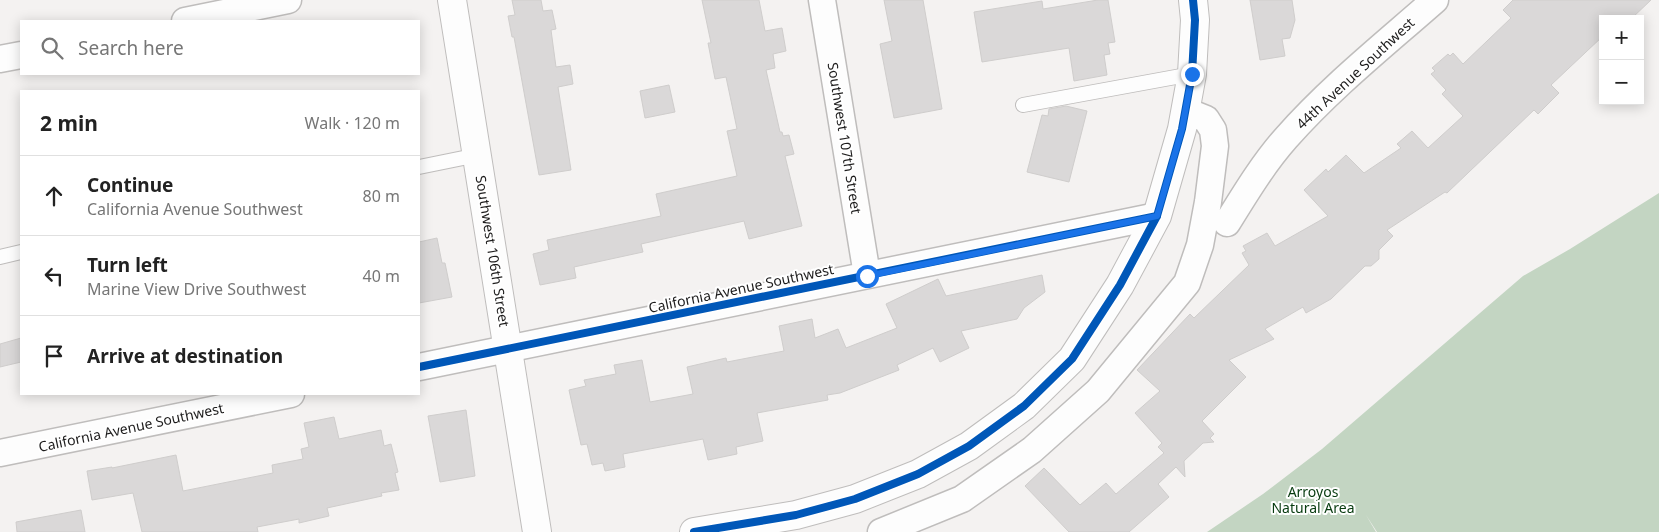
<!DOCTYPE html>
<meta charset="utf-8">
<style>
body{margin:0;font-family:"Noto Sans",sans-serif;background:#f6f6f6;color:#222}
.controls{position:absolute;right:15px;top:15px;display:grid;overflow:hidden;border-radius:0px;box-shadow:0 2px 12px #0003}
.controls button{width:45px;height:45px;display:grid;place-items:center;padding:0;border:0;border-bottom:1px solid #e0e0e0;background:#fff;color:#222;font:25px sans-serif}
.stop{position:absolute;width:15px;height:15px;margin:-11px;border:4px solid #1a73e8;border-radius:50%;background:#fff}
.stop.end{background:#1a73e8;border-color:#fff;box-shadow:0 1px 5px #0008}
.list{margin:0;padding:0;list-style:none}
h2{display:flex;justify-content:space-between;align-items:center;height:65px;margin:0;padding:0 20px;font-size:21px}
h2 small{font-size:16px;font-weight:400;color:#767676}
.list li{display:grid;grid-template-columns:32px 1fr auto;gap:15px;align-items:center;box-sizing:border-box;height:80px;padding:0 20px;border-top:1px solid #e0e0e0}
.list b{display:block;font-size:19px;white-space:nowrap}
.list p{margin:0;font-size:16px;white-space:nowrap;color:#767676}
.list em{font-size:16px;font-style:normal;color:#767676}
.icon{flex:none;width:28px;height:28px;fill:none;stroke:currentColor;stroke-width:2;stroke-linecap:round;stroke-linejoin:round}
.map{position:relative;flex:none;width:1659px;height:532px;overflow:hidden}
.search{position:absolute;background:#fff;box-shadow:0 2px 12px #0003;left:20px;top:20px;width:400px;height:55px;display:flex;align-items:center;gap:12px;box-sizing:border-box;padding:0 18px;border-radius:0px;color:#767676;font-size:19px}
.panel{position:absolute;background:#fff;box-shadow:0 2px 12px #0003;left:20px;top:90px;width:400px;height:305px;border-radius:0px}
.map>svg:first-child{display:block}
</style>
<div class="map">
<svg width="1659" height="532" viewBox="0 0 1659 532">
<rect width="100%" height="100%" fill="#f4f2f1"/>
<path fill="#c3d5c2" d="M1659 193V532H1377L1366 515 1376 532H1207L1263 494 1322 449 1523 276 1570 249Z"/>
<path fill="#dad8d8" stroke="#cfcdcc" d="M512 0H541L543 11 552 10 556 29 551 30 556 67 570 65 573 84 558 87 571 170 539 175 514 37H512L508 16 515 15Z
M702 0H759L765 31 782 28 786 51 773 54 775 68 766 70 780 132H782L783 136 789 135 794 154 785 156 802 226 749 239 744 221 641 244 643 252 574 267 576 278 540 285 533 254 549 250 547 240 661 216 656 194 737 176 727 131 737 129 726 77 715 79 708 43H711Z
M884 0H923L942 109 894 118 880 44 892 41Z
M1098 0H1108L1115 42 1108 43 1110 54 1104 55 1107 75 1074 81 1069 48 982 62 974 12 1042 1 1043 9Z
M1250 0H1292L1295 20 1290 38 1282 39 1285 56 1260 60Z
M1513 0H1651L1631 19H1603V36L1551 85 1559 93 1538 114 1534 110 1447 193 1445 192 1387 230 1393 236 1379 250V259L1371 266H1365L1331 299 1306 313 1303 307 1265 329 1274 339 1229 360 1246 377 1202 421 1214 434 1210 438 1214 442 1203 443 1184 461 1185 477 1176 467 1158 484 1169 497 1129 532H1069L1025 486 1044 468 1080 505 1106 483 1116 494 1164 453 1158 447 1162 443 1135 413 1160 391 1137 370 1190 314 1194 318 1249 265 1242 253 1246 251 1243 246 1267 233 1275 246 1328 216 1304 190 1326 169 1328 172 1346 155 1364 173 1401 148 1397 144 1412 131 1428 148 1463 116 1442 94 1446 90 1431 74 1435 71 1432 68 1448 54 1450 56 1453 53 1463 64 1511 18 1503 10Z
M669 85 675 112 645 118 640 91Z
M1066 106 1087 111 1069 182 1027 172 1042 115 1048 116 1049 109Z
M437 238 442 263H445L452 297 419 303V242Z
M1042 275 1045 292 1024 308 1017 319 961 331 969 348 940 362 933 348 897 365 899 370 840 393 827 395 828 400 757 413 763 441 736 447 737 454 708 460 703 439 623 454 625 467 605 471 603 463 592 465 587 444 581 445 569 390 586 386 584 380 616 374 614 365 642 360 650 402 693 394 687 367 726 358 727 362 784 351 779 326 812 319 815 338 838 329 846 348 897 328 886 304 938 279 946 296Z
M21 338V362L0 367V344Z
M466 410 475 476 440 482 428 416Z
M334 417 339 439 381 430 384 446 391 444 398 472 395 473 399 490 381 493 382 496 327 508 329 516 299 523V519L257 527 258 532H142L133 493 92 500 87 471 112 467V468L176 455 183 491 273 473 272 465 303 459 301 449 309 447 304 423Z
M81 510 85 532H17L16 522Z"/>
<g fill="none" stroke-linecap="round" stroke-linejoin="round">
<defs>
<path id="lane" d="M1023 105 1192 74
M419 167 478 155
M0 257 21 252"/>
<path id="street" d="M822 0 867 275
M185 21 288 0
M0 59 21 55
M1227 223C1245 194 1263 164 1286 138 1331 87 1385 44 1435 0
M419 367 1157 216
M0 453 291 394
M881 532 962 499 1032 450 1098 391 1187 283 1200 245 1208 202 1215 146 1213 130 1206 119 1186 111"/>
<path id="secondary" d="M452 0 537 532
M694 532 796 515 855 499 918 474 969 446 1024 406 1072 359 1120 285 1157 216 1182 129 1192 74 1195 20 1193 0"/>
</defs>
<use href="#lane" stroke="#bfbdbc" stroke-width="16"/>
<use href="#street" stroke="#bfbdbc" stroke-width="29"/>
<use href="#secondary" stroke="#bfbdbc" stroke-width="30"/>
<use href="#lane" stroke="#fdfdfd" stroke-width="14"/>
<use href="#street" stroke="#fdfdfd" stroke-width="26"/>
<use href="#secondary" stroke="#fdfdfd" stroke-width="28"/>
<defs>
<path id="cycleway" d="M419 367 1157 216
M694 532 796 515 855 499 918 474 969 446 1024 406 1072 359 1120 285 1157 216 1182 129 1192 74 1195 20 1193 0"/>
</defs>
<use href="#cycleway" stroke="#fff" stroke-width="11"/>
<use href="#cycleway" stroke="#0057b8" stroke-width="8"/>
</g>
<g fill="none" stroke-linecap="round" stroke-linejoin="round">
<path stroke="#1a73e8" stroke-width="6" d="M867 276 1157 216 1182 129 1192 74"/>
</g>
<g text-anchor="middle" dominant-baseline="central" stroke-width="4" stroke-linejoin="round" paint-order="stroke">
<g font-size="14" fill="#1d1c1c" stroke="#fff">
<text transform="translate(1355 73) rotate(-43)">44th Avenue Southwest</text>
<text transform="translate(845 138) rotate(81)">Southwest 107th Street</text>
<text transform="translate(493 251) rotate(81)">Southwest 106th Street</text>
<text transform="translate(741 288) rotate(-12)">California Avenue Southwest</text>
<text transform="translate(131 427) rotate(-12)">California Avenue Southwest</text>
</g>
<g font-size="14" fill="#073b0f" stroke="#fff">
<text x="1313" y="491">Arroyos<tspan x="1313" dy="16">Natural Area</tspan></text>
</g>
</g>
</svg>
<div class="controls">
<button>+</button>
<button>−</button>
</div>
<div class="stop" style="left:867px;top:276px"></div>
<div class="stop end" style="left:1192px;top:74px"></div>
<div class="search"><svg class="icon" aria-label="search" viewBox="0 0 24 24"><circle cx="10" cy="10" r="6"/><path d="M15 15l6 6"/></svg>Search here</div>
<section class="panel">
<h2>2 min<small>Walk · 120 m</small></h2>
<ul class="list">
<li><svg class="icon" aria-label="ahead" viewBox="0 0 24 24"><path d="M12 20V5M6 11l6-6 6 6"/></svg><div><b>Continue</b><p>California Avenue Southwest</p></div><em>80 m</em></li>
<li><svg class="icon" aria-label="left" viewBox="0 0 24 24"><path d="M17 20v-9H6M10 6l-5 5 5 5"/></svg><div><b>Turn left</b><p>Marine View Drive Southwest</p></div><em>40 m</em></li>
<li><svg class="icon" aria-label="arrive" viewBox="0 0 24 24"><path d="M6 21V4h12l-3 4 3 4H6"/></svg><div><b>Arrive at destination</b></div></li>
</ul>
</section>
</div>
